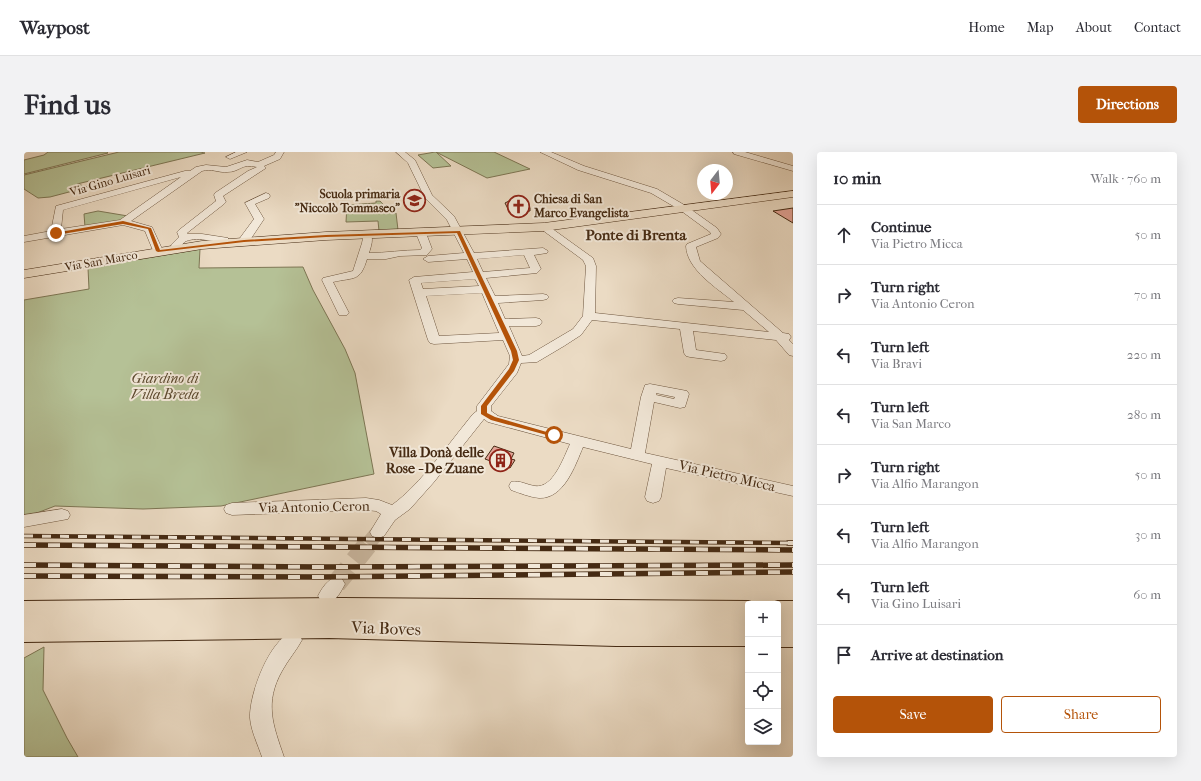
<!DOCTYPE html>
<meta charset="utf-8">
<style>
body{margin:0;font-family:"IM FELL French Canon",serif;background:#f2f2f3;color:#2b2b33}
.controls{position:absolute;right:12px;bottom:12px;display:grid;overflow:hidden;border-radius:4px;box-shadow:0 4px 16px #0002}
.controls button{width:36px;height:36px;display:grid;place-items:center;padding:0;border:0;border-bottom:1px solid #e1e1e2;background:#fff;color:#2b2b33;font:20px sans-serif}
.compass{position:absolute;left:673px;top:12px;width:36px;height:36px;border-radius:50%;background:#fff;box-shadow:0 4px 16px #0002;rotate:196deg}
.stop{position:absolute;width:12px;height:12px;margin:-9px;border:3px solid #b45309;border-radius:50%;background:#fff}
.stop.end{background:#b45309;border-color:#fff;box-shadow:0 1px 4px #0008}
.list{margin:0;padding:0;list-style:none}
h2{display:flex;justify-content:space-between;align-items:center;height:52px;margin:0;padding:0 16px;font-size:17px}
h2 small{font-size:13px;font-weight:400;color:#7c7c81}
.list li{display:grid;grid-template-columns:26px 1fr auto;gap:12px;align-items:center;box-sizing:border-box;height:60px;padding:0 16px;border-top:1px solid #e1e1e2}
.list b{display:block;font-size:15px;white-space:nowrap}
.list p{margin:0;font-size:13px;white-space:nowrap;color:#7c7c81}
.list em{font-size:13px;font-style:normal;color:#7c7c81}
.actions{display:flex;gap:8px;padding:12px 16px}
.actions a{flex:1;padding:9px 0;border:1px solid #b45309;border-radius:4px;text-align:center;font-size:14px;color:#b45309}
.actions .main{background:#b45309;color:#fff}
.icon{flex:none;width:22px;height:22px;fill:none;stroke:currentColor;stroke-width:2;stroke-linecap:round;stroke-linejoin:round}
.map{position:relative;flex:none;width:769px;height:605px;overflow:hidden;border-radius:4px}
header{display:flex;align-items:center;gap:24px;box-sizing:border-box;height:56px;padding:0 20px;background:#fff;border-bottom:1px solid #e1e1e2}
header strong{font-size:19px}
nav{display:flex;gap:22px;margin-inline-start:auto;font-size:14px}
.intro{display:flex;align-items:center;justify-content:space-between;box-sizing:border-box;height:96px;padding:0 24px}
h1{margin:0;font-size:28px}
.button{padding:10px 18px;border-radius:4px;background:#b45309;color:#fff;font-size:14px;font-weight:700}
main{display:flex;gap:24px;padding:0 24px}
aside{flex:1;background:#fff;border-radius:4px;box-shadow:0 4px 16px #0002}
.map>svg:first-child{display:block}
</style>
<header>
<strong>Waypost</strong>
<nav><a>Home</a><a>Map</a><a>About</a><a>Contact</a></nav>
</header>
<div class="intro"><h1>Find us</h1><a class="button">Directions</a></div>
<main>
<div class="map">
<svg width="769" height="605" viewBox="0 0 769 605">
<rect width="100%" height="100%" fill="#ebdbc4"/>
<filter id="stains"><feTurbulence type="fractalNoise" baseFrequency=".005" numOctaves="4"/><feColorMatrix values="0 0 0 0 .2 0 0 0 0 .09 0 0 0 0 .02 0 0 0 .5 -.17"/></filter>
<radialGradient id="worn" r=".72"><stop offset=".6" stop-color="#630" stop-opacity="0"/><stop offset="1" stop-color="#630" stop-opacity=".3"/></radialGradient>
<path fill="#b5c196" stroke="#7d7654" d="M24 0H83L84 1 0 22V8L20 3Z
M95 0H176L181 1 53 32 64 35 26 45 14 46 0 37V23Z
M411 0H412L427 14 409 16 394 3Z
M412 0H470L506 17 463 26Z
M352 49H356L367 61H372L374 78 355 79 354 69 322 70 323 53 352 51Z
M74 59 104 64 96 69 61 75 60 62Z
M176 97 175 116 279 115 289 138 321 197 331 221 350 322 197 354 119 357 31 354 0 366V148L65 137 64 116Z
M20 495 19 538 43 586 54 605H0V506Z"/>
<path fill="#e2a396" stroke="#452a13" d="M489 47 502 48 506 56V59H502L503 62 486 61 481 51Z
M769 56V71L749 59Z
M470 294 490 301 487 307 491 308 486 316 461 307Z"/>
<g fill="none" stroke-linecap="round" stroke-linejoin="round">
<path stroke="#cab8a1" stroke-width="15" stroke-dasharray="15 8" stroke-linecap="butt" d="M344 392 354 380"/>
<path stroke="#cab8a1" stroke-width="20" stroke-dasharray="20 10" stroke-linecap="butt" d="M312 432 345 391"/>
<defs>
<path id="minor" d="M212 0H223L206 7 202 5Z
M252 0H260L256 7 240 14 242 16 199 44 202 50 200 52 163 81 164 82H178L204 86 205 91 204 93H196L195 90C187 89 163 83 158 93 157 94 157 96 157 98H149L147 93 155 85 153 80 155 78 192 49 190 43 191 41 224 19 233 15C216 11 217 20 203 20 195 21 187 16 178 19L107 69 128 75 139 99 138 101H130L121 79 99 73 0 90V84L27 79 32 54 161 19H166L172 15 182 13 202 15 223 8 234 10 250 3ZM157 25 96 68 37 77 39 58Z
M372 0H381L391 8 408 43 430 64 450 101 519 96 524 99 523 101 510 103 517 117 513 121 462 126 471 144 519 142 523 143 525 145 523 147 519 148 474 151 481 167 512 166 516 167 518 170 516 173 512 174H485L498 204 505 203 549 177 559 164 562 114 559 108 517 77 515 75 517 73H523L569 106 572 114 571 161 745 180 719 158 654 152 650 151 648 149 650 147 654 146 710 150C693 136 663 118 662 94L663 92 687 82 686 80 656 58 627 41 554 18 516 0H527L560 14 633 37 662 54 693 76 697 82 694 86 672 95 676 109 759 181 765 182 767 185 765 188 769 192V204L765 203 752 188 669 179 672 198 701 202 703 205 701 208 697 209 666 205 662 204 660 201 656 177 568 168 557 183 540 194 513 210 497 211 493 221 467 254V259L474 264 607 297 617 245 621 233 626 232 663 239 665 242 661 255 656 256 630 250 621 301 769 334V344L642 316 637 345 635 349 629 351 623 349 621 345 628 312 559 295C551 314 540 347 515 346 505 345 496 341 487 338L485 334 487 330C496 328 503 333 511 334 529 337 540 305 546 292L464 270 460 267 410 330 386 357 371 368 360 384 354 386 348 384 346 380 357 362 352 359 342 358 208 363 202 361 200 357 202 353 208 351 342 346 355 348 368 353C396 333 426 290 449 262L453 259V254L485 212 486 204 479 188 410 192 406 191 404 188 385 128 390 125 449 120 443 107 404 110 399 107 404 104 440 101 423 68 401 46 384 11ZM500 103 506 116 459 120 453 107ZM451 127 455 134 399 137 397 131ZM458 141 475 181 415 184 402 144ZM632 241 651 245 650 247 632 243Z
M709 0H721L769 14V19L710 2Z
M242 41 245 42 246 44 245 46 231 52 240 67 224 91H216L215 89 216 86 230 67 221 51Z
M397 78 402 81 408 97 403 103 376 104 362 107H343C336 130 331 125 309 130L325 161 323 163H315L298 128 299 126 329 119 338 91 340 81H346C350 87 347 94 345 101 362 101 379 98 396 98L398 96 392 81Z
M38 357 44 359 46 363 44 367 0 375V363Z
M312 425 318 427 321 432C315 443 310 454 297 449L294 444C298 436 303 428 312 425Z
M268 480 275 482 278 488C272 499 264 508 258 519 240 551 249 573 260 605H238C234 593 227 579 226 566 225 543 245 488 268 480Z"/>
<path id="major" d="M769 39V45L520 79 302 88 178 97 0 126V118L178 89 302 80 520 71Z"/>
<path id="highway" d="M318 446 724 449 733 452H724V494H592L305 486 0 490V449Z
M754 449H769V495H754V452H745Z"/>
</defs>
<use href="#minor" stroke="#6e563f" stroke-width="1"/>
<use href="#major" stroke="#452a13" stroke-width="1"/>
<use href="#highway" stroke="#452a13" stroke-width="2"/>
<use href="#minor" fill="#f2e8d9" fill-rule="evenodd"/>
<use href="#major" fill="#ebdbc4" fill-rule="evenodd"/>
<use href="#highway" fill="#ebdbc4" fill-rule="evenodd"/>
<defs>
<path id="rail-far1" d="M0 384 769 391"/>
<path id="rail" d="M764 391H769
M0 393 769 398
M0 413 297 415 769 413
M0 424 296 425 769 420"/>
</defs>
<use href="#rail-far1" stroke="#452a13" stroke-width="4.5"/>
<use href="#rail" stroke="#452a13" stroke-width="5.5"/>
<use href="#rail-far1" stroke="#f2e8d9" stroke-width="3" stroke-dasharray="9" stroke-linecap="butt"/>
<use href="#rail" stroke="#f2e8d9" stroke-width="4" stroke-dasharray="12" stroke-linecap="butt"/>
</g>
<path fill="#b45309" d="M99 69 127 76 136 98 220 88 302 83 436 79 493 199 495 208 490 219 463 254V261L471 265 533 283 530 285 467 268 457 262V254L485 217 489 208 487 199 433 81 302 85 220 90 134 100 132 99 124 77 99 72 32 83 30 81Z"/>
<defs>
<symbol id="school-ring" viewBox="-11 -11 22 22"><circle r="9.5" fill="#f2e8d9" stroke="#8f2418" stroke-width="1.5"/><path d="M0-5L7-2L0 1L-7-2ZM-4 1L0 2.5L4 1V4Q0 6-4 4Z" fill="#8f2418"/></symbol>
<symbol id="church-ring" viewBox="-11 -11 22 22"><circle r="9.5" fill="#f2e8d9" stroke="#8f2418" stroke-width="1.5"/><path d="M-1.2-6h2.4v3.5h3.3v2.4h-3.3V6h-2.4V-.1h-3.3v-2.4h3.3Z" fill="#8f2418"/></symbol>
<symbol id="building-ring" viewBox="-11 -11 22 22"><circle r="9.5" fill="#f2e8d9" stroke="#8f2418" stroke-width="1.5"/><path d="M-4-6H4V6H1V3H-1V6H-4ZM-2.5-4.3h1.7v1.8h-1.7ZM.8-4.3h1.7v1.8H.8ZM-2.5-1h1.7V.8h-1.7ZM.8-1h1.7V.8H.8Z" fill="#8f2418"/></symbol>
</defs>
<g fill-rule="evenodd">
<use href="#school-ring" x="378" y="36" width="25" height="25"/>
<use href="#church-ring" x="482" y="42" width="25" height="25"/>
<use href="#building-ring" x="464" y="296" width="25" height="25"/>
</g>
<g text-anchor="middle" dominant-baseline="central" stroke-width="4" stroke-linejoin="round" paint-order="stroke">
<g font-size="12" fill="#452a13" stroke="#f2e8d9">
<text transform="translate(86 29) rotate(-16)">Via Gino Luisari</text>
<text transform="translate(77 109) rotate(-10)">Via San Marco</text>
</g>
<g font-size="12" font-weight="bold" fill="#452a13" stroke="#f2e8d9" text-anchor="end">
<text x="376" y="42">Scuola primaria<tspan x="376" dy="14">"Niccolò Tommaseo"</tspan></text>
<text x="510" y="47" text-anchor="start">Chiesa di San<tspan x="510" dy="14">Marco Evangelista</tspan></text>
</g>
<g font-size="14" font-style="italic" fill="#5b482d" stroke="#f2e8d9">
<text x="141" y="226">Giardino di<tspan x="141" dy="16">Villa Breda</tspan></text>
</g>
<g font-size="14" font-weight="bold" fill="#452a13" stroke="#f2e8d9" text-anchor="end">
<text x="460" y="300">Villa Donà delle<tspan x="460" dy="16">Rose - De Zuane</tspan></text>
</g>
<g font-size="14" fill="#452a13" stroke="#f2e8d9">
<text transform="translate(703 324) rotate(13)">Via Pietro Micca</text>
<text transform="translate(290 355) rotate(-1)">Via Antonio Ceron</text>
</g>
<g font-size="15" font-weight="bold" fill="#452a13" stroke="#f2e8d9">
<text x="612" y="83">Ponte di Brenta</text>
</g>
<g font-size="17" fill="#452a13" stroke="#f2e8d9">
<text transform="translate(362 476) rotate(2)">Via Boves</text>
</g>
</g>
<rect width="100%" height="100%" filter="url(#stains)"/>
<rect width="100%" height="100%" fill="url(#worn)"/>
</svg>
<div class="controls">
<button>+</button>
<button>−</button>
<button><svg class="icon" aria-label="locate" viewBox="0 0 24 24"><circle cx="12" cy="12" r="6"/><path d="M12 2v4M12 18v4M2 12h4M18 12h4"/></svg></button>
<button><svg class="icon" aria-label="layers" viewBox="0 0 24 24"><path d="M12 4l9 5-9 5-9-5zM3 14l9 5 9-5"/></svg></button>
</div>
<svg class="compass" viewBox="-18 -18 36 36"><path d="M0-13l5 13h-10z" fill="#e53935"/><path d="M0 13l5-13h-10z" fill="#7c7c81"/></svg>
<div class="stop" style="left:530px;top:283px"></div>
<div class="stop end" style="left:32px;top:81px"></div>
</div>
<aside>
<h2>10 min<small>Walk · 760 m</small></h2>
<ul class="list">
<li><svg class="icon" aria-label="ahead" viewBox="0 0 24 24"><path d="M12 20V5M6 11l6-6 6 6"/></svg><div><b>Continue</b><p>Via Pietro Micca</p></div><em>50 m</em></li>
<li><svg class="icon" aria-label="right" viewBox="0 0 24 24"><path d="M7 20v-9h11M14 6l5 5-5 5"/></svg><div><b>Turn right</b><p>Via Antonio Ceron</p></div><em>70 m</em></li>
<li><svg class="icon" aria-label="left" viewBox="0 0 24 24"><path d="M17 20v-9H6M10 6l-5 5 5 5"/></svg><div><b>Turn left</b><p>Via Bravi</p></div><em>220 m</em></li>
<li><svg class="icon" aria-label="left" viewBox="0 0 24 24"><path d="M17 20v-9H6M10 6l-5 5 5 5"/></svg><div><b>Turn left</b><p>Via San Marco</p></div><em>280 m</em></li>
<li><svg class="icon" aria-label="right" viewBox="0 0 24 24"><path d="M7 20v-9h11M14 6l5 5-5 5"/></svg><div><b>Turn right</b><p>Via Alfio Marangon</p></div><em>50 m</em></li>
<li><svg class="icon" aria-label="left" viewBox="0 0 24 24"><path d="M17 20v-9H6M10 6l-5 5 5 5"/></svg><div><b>Turn left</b><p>Via Alfio Marangon</p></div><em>30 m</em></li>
<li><svg class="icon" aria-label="left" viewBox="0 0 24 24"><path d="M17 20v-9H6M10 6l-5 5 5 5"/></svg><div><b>Turn left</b><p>Via Gino Luisari</p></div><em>60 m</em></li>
<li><svg class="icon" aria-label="arrive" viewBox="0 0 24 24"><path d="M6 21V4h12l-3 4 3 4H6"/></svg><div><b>Arrive at destination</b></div></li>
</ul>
<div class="actions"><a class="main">Save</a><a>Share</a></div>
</aside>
</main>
